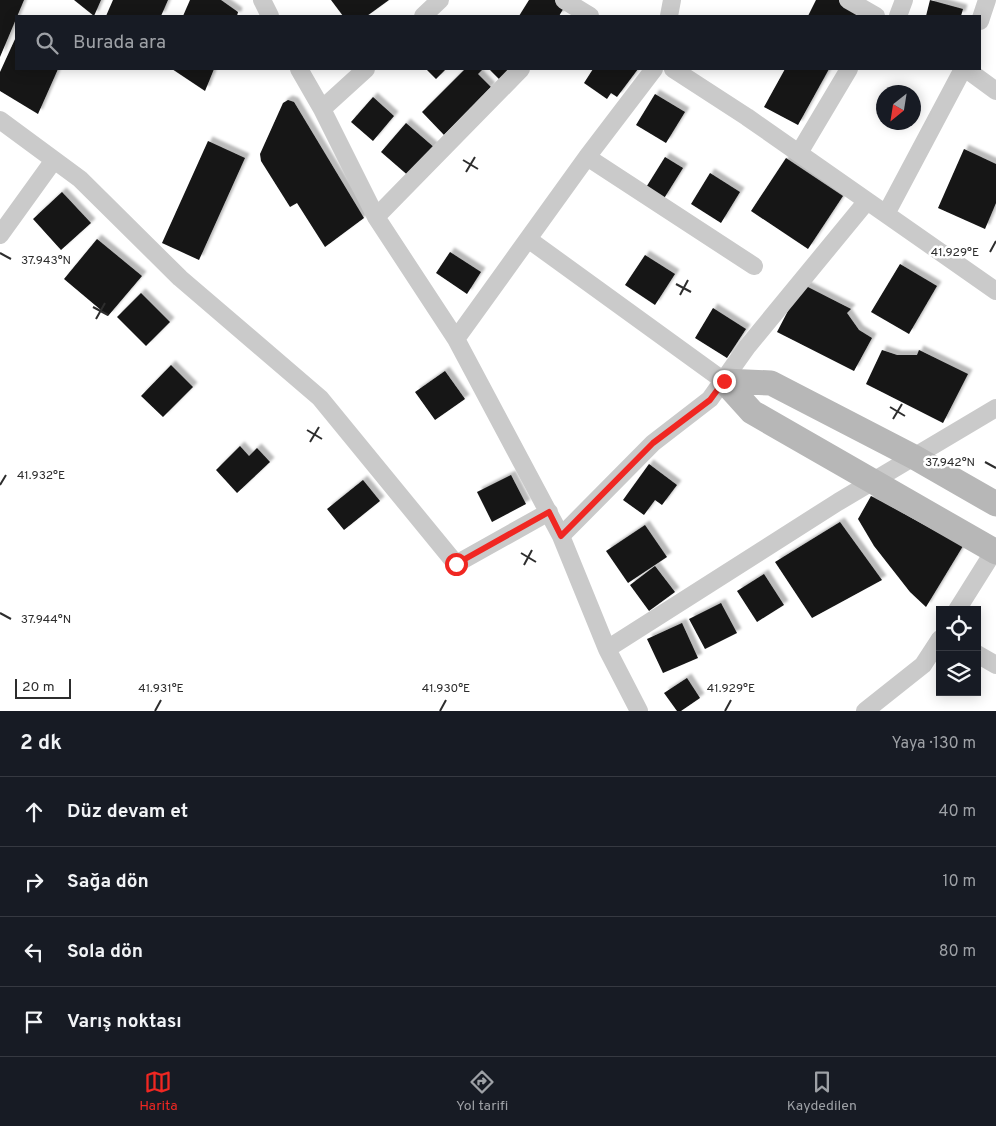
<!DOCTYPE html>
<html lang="tr">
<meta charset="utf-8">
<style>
body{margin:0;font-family:Overpass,sans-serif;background:#242831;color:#f1f3f6}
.controls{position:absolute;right:15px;bottom:15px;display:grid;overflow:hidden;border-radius:0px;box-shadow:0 2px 12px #0003}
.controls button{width:45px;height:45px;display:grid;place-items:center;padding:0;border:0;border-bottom:1px solid #363941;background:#171b24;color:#f1f3f6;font:25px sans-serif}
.compass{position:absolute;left:876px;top:85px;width:45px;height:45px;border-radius:50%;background:#171b24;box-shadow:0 2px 12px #0003;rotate:210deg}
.scale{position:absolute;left:15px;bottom:12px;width:56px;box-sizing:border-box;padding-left:5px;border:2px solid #2d2d2d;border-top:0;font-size:14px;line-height:18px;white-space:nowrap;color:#2d2d2d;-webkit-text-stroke:4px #fff;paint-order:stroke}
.stop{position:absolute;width:15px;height:15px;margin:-11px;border:4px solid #f02722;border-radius:50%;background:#fff}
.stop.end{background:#f02722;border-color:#fff;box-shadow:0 1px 5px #0008}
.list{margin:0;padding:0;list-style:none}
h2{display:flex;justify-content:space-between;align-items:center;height:65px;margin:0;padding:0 20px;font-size:21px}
h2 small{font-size:16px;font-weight:400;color:#9ea1a6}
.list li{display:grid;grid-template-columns:32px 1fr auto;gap:15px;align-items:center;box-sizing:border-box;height:70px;padding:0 20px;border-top:1px solid #363941}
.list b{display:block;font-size:19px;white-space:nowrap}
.list em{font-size:16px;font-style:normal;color:#9ea1a6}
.icon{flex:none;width:28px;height:28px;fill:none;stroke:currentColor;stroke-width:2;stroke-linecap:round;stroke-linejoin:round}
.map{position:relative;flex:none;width:996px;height:711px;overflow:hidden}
.search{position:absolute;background:#171b24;box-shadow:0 2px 12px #0003;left:15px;right:15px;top:15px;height:55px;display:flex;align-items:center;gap:12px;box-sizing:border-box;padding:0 18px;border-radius:0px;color:#9ea1a6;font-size:19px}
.sheet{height:345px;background:#171b24}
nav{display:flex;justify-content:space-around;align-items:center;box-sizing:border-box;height:70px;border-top:1px solid #363941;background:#171b24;font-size:14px;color:#9ea1a6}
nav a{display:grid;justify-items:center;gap:2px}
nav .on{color:#f02722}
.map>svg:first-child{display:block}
</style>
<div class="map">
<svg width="996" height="711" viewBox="0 0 996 711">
<defs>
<filter id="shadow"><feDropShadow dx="4.5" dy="-4.5" stdDeviation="1" flood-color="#0004"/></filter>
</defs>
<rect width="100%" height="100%" fill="#fff"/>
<path fill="#141414" filter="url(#shadow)" d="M0 0H24L0 57Z
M74 0H101L94 16Z
M113 0H168L161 16H106Z
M190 0H221L238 12 237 16H183Z
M331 0H389L367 16H343Z
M529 0H555L565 6 559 16H519Z
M816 0H840L863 16H808Z
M930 0 963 9 961 16H926Z
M16 37V69H58L38 114 0 91V72Z
M172 69H214L205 91Z
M426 69H446L436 79Z
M465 69H480L482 70 478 74 491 87 444 135 422 112Z
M489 69H511L500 80Z
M593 69H638L617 97 611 93 607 99 584 83Z
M785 69H829L798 125 764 107Z
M655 94 685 112 666 143 636 125Z
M373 97 394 116 373 141 351 122Z
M288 100 294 102 364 218 325 247 297 203 290 207 261 161 260 154 283 103Z
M406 123 436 149 411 178 381 152Z
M208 141 245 158 199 260 162 243Z
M964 149 996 164V203L985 229 938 208Z
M665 157 683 168 663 200 645 189Z
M786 158 843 196 808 249 751 211Z
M710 173 740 192 721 223 691 204Z
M62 192 91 223 61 250 33 219Z
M97 239 142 276 108 316 64 279Z
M450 252 481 272 467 294 436 273Z
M645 255 675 274 655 305 625 285Z
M900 264 937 286 909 334 871 312Z
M802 284 851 309 847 313 859 330 872 338 854 371 777 332Z
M141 293 170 322 146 346 117 317Z
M713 308 746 329 727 358 695 338Z
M882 350 897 355H917L919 350 968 374 943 423 866 384Z
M171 365 193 387 163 417 141 396Z
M445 371 465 399 435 420 415 392Z
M240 446 249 456 257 448 270 462 237 493 216 470Z
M649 464 677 485 662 505 655 500 644 515 623 500Z
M511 475 526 504 492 522 477 492Z
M363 480 380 501 344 530 327 509Z
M871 496 963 546 926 607 910 592 874 546 858 519Z
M840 522 882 580 812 618 775 562Z
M645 525 667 557 628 583 606 551Z
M655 566 675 592 649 611 630 585Z
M764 574 784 605 757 622 737 591Z
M721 603 737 633 705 649 689 619Z
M682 623 698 658 663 673 647 639Z
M687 678 700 698 681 711H677L664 693Z"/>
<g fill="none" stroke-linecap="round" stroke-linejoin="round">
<path stroke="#cacaca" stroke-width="18" d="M262 0 270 16
M564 0 590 16
M848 0 876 16
M423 16 440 0
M669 16 672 0
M898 16 904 0
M980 21 987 0
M299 69 322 109 376 217 456 339 561 536 607 649 639 711
M673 69 747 117 996 291
M966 69 996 91
M322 109 366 69
M0 120 80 179 180 278 320 398 456 564 549 512
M799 153 849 69
M587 157 754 266
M886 214 963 69
M376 217 521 69
M0 235 54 160
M528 239 724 381
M456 339 587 157 654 69
M561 536 653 443 710 399 747 347 867 201
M957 610 994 551
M607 649 838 502 996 408
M977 654 996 665
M865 711 923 665 940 639"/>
<path stroke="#b7b7b7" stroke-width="25" d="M996 504 914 457 771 383 724 381 752 412 996 552"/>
</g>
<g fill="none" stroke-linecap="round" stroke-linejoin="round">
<path stroke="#f02722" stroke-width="6" d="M456 564 549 512 561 536 653 443 710 400 724 381"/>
</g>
<path fill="none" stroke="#2d2d2d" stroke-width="2" d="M463 160 478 169M466 172 475 157M990 252 996 241M0 253 11 259M676 284 691 292M680 295 688 280M93 307 108 315M96 319 105 303M890 407 905 416M893 419 902 404M307 430 322 439M310 442 319 427M985 462 996 468M0 485 6 475M521 553 536 562M524 565 532 550M0 613 11 619M155 711 161 700M440 711 446 700M725 711 731 700"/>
<g font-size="12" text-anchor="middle" fill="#2d2d2d" stroke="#fff" stroke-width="5" stroke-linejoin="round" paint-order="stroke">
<text x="955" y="256">41.929°E</text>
<text x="46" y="264">37.943°N</text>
<text x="950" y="466">37.942°N</text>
<text x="41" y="479">41.932°E</text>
<text x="46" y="623">37.944°N</text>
<text x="161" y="692">41.931°E</text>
<text x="446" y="692">41.930°E</text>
<text x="731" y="692">41.929°E</text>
</g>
</svg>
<div class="controls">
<button><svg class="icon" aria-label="locate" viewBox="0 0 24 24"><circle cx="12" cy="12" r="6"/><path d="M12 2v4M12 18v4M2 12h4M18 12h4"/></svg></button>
<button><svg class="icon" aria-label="layers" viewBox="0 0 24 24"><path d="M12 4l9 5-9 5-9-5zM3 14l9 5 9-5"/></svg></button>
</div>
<svg class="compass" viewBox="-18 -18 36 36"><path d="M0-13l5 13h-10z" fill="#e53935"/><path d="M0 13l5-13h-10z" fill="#9ea1a6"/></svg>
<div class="scale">20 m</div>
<div class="stop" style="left:456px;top:564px"></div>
<div class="stop end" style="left:724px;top:381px"></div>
<div class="search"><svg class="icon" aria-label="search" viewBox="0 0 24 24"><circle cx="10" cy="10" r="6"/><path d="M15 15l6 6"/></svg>Burada ara</div>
</div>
<section class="sheet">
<h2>2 dk<small>Yaya · 130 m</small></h2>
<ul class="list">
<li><svg class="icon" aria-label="ahead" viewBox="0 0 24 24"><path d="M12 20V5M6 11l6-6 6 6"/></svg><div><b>Düz devam et</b></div><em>40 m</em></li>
<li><svg class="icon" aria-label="right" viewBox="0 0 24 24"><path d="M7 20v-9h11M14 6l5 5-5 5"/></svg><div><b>Sağa dön</b></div><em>10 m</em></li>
<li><svg class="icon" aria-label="left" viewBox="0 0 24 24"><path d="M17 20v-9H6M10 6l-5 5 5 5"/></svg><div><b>Sola dön</b></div><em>80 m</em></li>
<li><svg class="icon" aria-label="arrive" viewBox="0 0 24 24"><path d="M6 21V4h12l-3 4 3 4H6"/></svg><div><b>Varış noktası</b></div></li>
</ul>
</section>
<nav>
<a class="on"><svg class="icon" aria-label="map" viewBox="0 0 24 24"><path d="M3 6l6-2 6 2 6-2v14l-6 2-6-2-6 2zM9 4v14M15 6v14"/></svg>Harita</a>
<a><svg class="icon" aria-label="directions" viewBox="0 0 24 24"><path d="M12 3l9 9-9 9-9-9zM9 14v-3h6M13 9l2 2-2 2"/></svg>Yol tarifi</a>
<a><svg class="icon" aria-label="saved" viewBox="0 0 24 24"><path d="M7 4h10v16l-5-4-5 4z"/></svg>Kaydedilen</a>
</nav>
